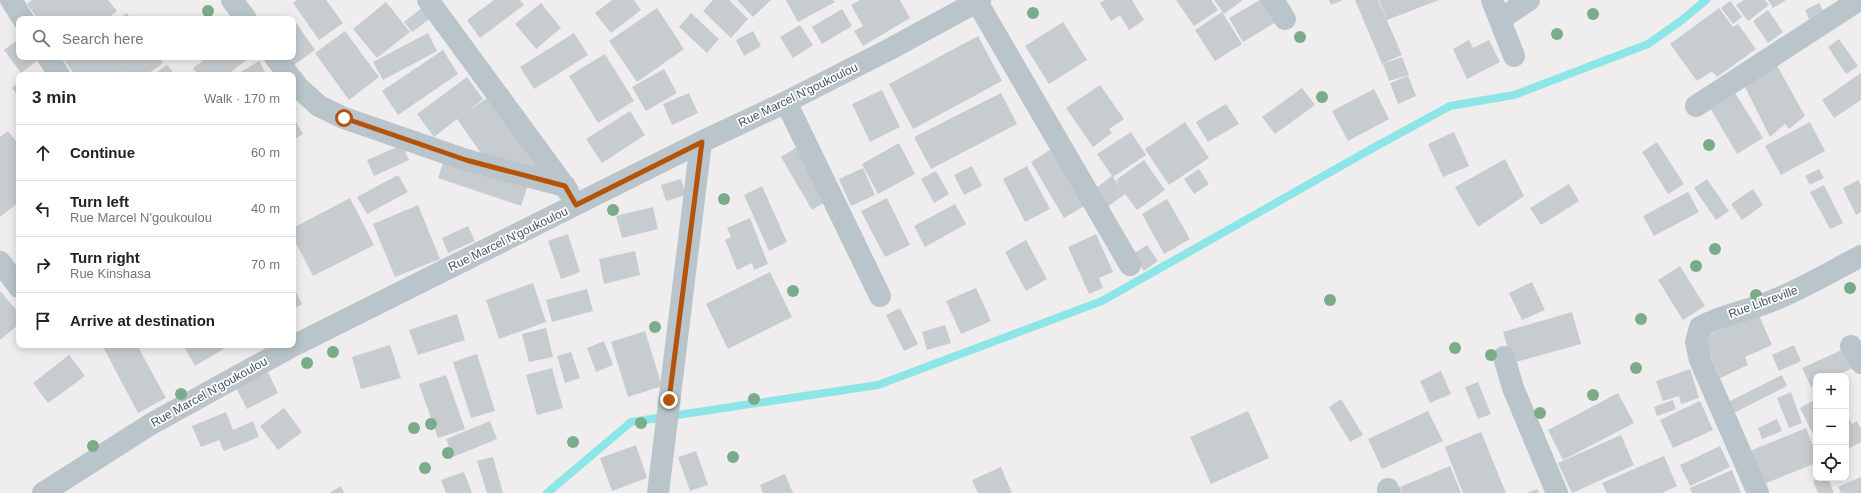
<!DOCTYPE html>
<meta charset="utf-8">
<style>
body{margin:0;font-family:Arial,sans-serif;background:#f2f2f2;color:#222}
.controls{position:absolute;right:12px;bottom:12px;display:grid;overflow:hidden;border-radius:8px;box-shadow:0 2px 10px #0003}
.controls button{width:36px;height:36px;display:grid;place-items:center;padding:0;border:0;border-bottom:1px solid #e0e0e0;background:#fff;color:#222;font:20px sans-serif}
.stop{position:absolute;width:12px;height:12px;margin:-9px;border:3px solid #b45309;border-radius:50%;background:#fff}
.stop.end{background:#b45309;border-color:#fff;box-shadow:0 1px 4px #0008}
.list{margin:0;padding:0;list-style:none}
h2{display:flex;justify-content:space-between;align-items:center;height:52px;margin:0;padding:0 16px;font-size:17px}
h2 small{font-size:13px;font-weight:400;color:#767676}
.list li{display:grid;grid-template-columns:26px 1fr auto;gap:12px;align-items:center;box-sizing:border-box;height:56px;padding:0 16px;border-top:1px solid #e0e0e0}
.list b{display:block;font-size:15px;white-space:nowrap}
.list p{margin:0;font-size:13px;white-space:nowrap;color:#767676}
.list em{font-size:13px;font-style:normal;color:#767676}
.icon{flex:none;width:22px;height:22px;fill:none;stroke:currentColor;stroke-width:2;stroke-linecap:round;stroke-linejoin:round}
.map{position:relative;flex:none;width:1861px;height:493px;overflow:hidden}
.search{position:absolute;background:#fff;box-shadow:0 2px 10px #0003;left:16px;top:16px;width:280px;height:44px;display:flex;align-items:center;gap:10px;box-sizing:border-box;padding:0 14px;border-radius:8px;color:#767676;font-size:15px}
.panel{position:absolute;background:#fff;box-shadow:0 2px 10px #0003;left:16px;top:72px;width:280px;height:276px;border-radius:8px}
.map>svg:first-child{display:block}
</style>
<div class="map">
<svg width="1861" height="493" viewBox="0 0 1861 493">
<rect width="100%" height="100%" fill="#f0edee"/>
<g fill="none" stroke-linecap="round" stroke-linejoin="round">
<path stroke="#8ce5e7" stroke-width="8" d="M547 493 631 422 878 385 1102 301 1373 148 1450 106 1514 95 1648 44 1682 20 1706 0"/>
</g>
<path fill="#c7ccd0" d="M32 0H108L117 11 107 19H38L27 4Z
M297 0H326L343 23 319 40 293 3Z
M494 0H520L524 5 480 38 467 20Z
M612 0H634L641 10 611 33 595 13Z
M713 0H729L748 19 731 38 703 11Z
M737 0H771L753 17Z
M786 0H833L835 2 798 22Z
M860 0H900L910 18 863 46 854 31 863 26 851 5Z
M1105 0H1132L1144 20 1129 30 1120 15 1111 21 1100 3Z
M1176 0H1211L1218 10 1194 26Z
M1214 0H1243L1224 14Z
M1260 0H1263L1276 22 1243 42 1229 18Z
M1329 0H1343L1331 5Z
M1355 0H1378L1402 55 1382 64Z
M1379 0H1439L1387 20Z
M1744 0H1765L1769 5 1748 21 1736 5Z
M1768 0H1786L1773 8Z
M1730 1 1742 17 1733 24 1721 8Z
M386 2 410 32 377 58 353 29Z
M541 3 561 28 536 49 515 24Z
M1819 3 1824 12 1809 19 1805 10Z
M423 7 431 18 412 32 404 22Z
M657 8 684 49 637 82 609 41Z
M1719 8 1733 27 1738 24 1756 49 1717 77 1712 71 1697 81 1670 44Z
M842 9 852 26 822 44 812 27Z
M1768 10 1783 32 1768 43 1753 21Z
M1222 12 1242 44 1215 61 1195 30Z
M127 13 131 19H119Z
M691 13 719 39 707 53 679 27Z
M292 17 315 50 291 67 285 57H293V19H289Z
M1063 22 1087 60 1049 84 1025 46Z
M800 25 813 45 793 58 780 37Z
M345 31 379 77 349 100 315 53Z
M753 31 761 46 744 56 736 40Z
M428 33 437 51 383 80 373 62Z
M574 33 588 55 534 89 520 67Z
M978 36 1002 81 913 129 889 84Z
M19 39V57H36L38 60 21 73 4 50Z
M1839 39 1858 66 1846 74 1828 47Z
M1469 40 1473 48 1489 40 1500 62 1467 79 1453 49Z
M443 50 458 74 398 115 382 91Z
M605 54 634 101 598 123 569 76Z
M67 57H159L163 63 146 75H127L124 71 119 75H75L64 60Z
M208 57H250L227 75H198L193 68Z
M1402 57 1409 75 1389 81 1383 64Z
M1774 60 1805 116 1789 129 1785 124 1770 137 1743 83Z
M259 61 267 75H236Z
M167 65 175 75H153Z
M664 69 677 93 646 111 632 87Z
M1861 73V100L1834 118 1822 100Z
M1408 76 1416 96 1398 104 1390 83Z
M467 77 483 99 468 111 487 98 540 165 533 175 485 159 457 119 434 137 417 114Z
M19 82V97L12 88Z
M1100 85 1124 119 1109 129 1112 133 1093 147 1066 108Z
M1302 88 1315 105 1275 134 1262 117Z
M1374 89 1389 119 1348 141 1332 111Z
M882 90 900 127 870 142 852 104Z
M1734 91 1763 138 1737 154 1709 106Z
M689 93 698 113 672 125 663 104Z
M1001 93 1017 124 931 169 914 137Z
M1226 104 1239 124 1208 142 1196 122Z
M630 111 645 135 602 163 586 139Z
M293 117 303 134 293 140Z
M1185 122 1209 158 1169 185 1145 149Z
M1810 122 1825 151 1781 175 1765 146Z
M8 131 19 145V202L0 217V137Z
M1131 132 1146 155 1113 177 1121 189 1116 180 1144 160 1165 190 1137 210 1125 194 1106 208 1093 190 1112 176 1097 154Z
M1454 132 1469 166 1443 177 1428 144Z
M1657 142 1684 184 1668 194 1642 152Z
M899 143 915 174 878 194 862 164Z
M402 145 409 160 374 176 367 160Z
M1056 146 1089 203 1064 218 1031 162Z
M797 147 828 200 812 210 781 157Z
M445 157 528 185 521 206 438 178Z
M1505 159 1524 196 1478 227 1455 187Z
M972 166 982 186 964 195 954 175Z
M1027 166 1050 209 1025 222 1003 179Z
M863 168 875 195 851 206 839 179Z
M1199 169 1209 184 1194 194 1184 179Z
M1819 169 1824 178 1810 185 1805 176Z
M936 171 949 194 934 203 921 179Z
M398 175 408 192 367 214 357 197Z
M681 179 686 195 666 201 661 185Z
M1707 179 1729 211 1716 220 1694 188Z
M1858 180 1861 185V212L1856 215 1843 188Z
M1569 184 1579 201 1541 225 1530 208Z
M1824 185 1843 223 1830 229 1810 192Z
M762 186 787 242 769 251 744 195Z
M1753 189 1763 205 1742 220 1731 204Z
M1688 192 1699 212 1654 236 1643 216Z
M350 198 374 245 313 276 293 237V228Z
M887 198 910 245 885 257 861 211Z
M1167 199 1190 239 1164 254 1142 214Z
M955 204 966 224 925 247 914 226Z
M418 205 440 259 395 277 373 224Z
M653 207 658 229 622 238 616 216Z
M750 218 768 264 754 270 752 263 737 270 725 240 731 237 727 228Z
M468 226 475 241 448 253 442 238Z
M568 234 580 272 561 279 548 241Z
M1096 234 1113 272 1099 278 1103 288 1089 294 1068 247Z
M1026 240 1047 279 1026 291 1005 252Z
M1147 245 1158 261 1144 271 1133 254Z
M635 251 640 275 604 284 599 259Z
M1680 266 1705 306 1683 320 1658 280Z
M770 272 792 317 728 349 706 304Z
M1532 282 1545 310 1522 320 1509 293Z
M533 283 546 322 499 339 486 300Z
M293 286 302 304 293 309Z
M976 288 991 321 961 334 946 301Z
M587 289 593 311 552 322 546 300Z
M0 291 19 313V324L0 340Z
M900 308 918 344 904 351 886 315Z
M1572 312 1581 344 1512 363 1503 332Z
M1758 313 1772 345 1745 357 1748 365 1720 378 1703 338Z
M457 314 465 340 418 355 409 330Z
M945 325 951 343 927 350 922 332Z
M546 328 553 357 529 362 522 334Z
M645 331 662 386 628 397 611 342Z
M604 341 613 365 596 372 587 348Z
M102 345H137L166 398 138 413Z
M183 345H230L195 366Z
M390 345 401 378 361 389 352 357Z
M1794 345 1801 361 1779 371 1772 355Z
M1844 349 1853 368 1835 376H1816V384L1811 387 1802 368Z
M571 352 580 378 565 383 557 356Z
M477 354 495 411 471 418 453 362Z
M69 355 85 376 48 403 33 383Z
M552 368 563 408 537 415 526 375Z
M1690 369 1699 398 1681 404 1679 396 1663 401 1656 381Z
M267 370 278 393 247 409 235 386Z
M1441 371 1451 394 1430 403 1420 381Z
M446 375 465 429 438 438 419 384Z
M1782 375 1787 386 1734 413 1728 402Z
M1478 382 1491 414 1478 419 1465 387Z
M1791 392 1802 423 1789 428 1777 398Z
M1618 393 1634 423 1563 460 1548 430Z
M1341 399 1363 435 1350 442 1329 407Z
M1816 399V440L1800 408Z
M1673 400 1676 409 1657 416 1654 407Z
M1700 401 1713 430 1673 448 1660 420Z
M284 408 302 432 278 450 260 426Z
M1248 411 1269 458 1211 484 1190 437Z
M1428 411 1443 441 1382 469 1368 439Z
M226 412 233 430 253 421 259 437 224 451 219 440 201 447 192 426Z
M1846 413 1852 424 1857 421 1861 429V442L1846 450Z
M1777 419 1782 431 1762 439 1758 428Z
M490 421 497 439 453 457 446 439Z
M1806 428 1816 453V463L1764 484 1750 451Z
M1481 432 1506 493H1463L1445 447Z
M1621 435 1634 465 1572 493 1558 463Z
M636 445 647 478 612 491 600 458Z
M1720 446 1730 467 1690 486 1680 465Z
M696 451 708 485 690 491 678 457Z
M1664 456 1677 486 1662 493H1607L1602 483Z
M493 457 503 493H487L477 461Z
M1450 466 1461 493H1402L1400 487Z
M1001 467 1012 493H978L972 480Z
M1732 470 1741 493H1692L1690 488Z
M464 472 472 493H446L441 480Z
M785 474 793 493H763L760 485Z
M1861 477V493H1841L1838 487Z
M1820 478H1828L1834 493H1818L1813 481Z
M341 486 344 493H329Z
M1537 489 1539 493H1527Z"/>
<g fill="none" stroke-linecap="round" stroke-linejoin="round">
<path stroke="#b9c5ca" stroke-width="22" d="M11 0 23 19
M232 0 246 19
M428 0 568 191
M1273 0 1285 19
M1492 0 1514 56
M977 2 1130 265
M1501 19 1529 0
M48 57 59 75
M275 57 289 75
M293 80 299 88 319 106 344 118 466 160 565 186
M786 102 880 296
M1696 106 1859 0
M0 262 19 287
M1851 346 1861 363
M1504 357 1513 388 1557 493
M1388 489 1390 493
M43 493 151 424 287 349 701 142 786 102 890 49 980 0
M658 493 701 142
M1758 493 1700 360 1696 342 1700 327C1723 314 1749 311 1774 300 1804 288 1832 271 1861 256"/>
</g>
<g fill="#7bac8a">
<circle cx="208" cy="11" r="6"/>
<circle cx="1033" cy="13" r="6"/>
<circle cx="1593" cy="14" r="6"/>
<circle cx="1557" cy="34" r="6"/>
<circle cx="1300" cy="37" r="6"/>
<circle cx="1322" cy="97" r="6"/>
<circle cx="1709" cy="145" r="6"/>
<circle cx="724" cy="199" r="6"/>
<circle cx="613" cy="210" r="6"/>
<circle cx="1715" cy="249" r="6"/>
<circle cx="1696" cy="266" r="6"/>
<circle cx="1850" cy="288" r="6"/>
<circle cx="793" cy="291" r="6"/>
<circle cx="1756" cy="295" r="6"/>
<circle cx="1330" cy="300" r="6"/>
<circle cx="1641" cy="319" r="6"/>
<circle cx="655" cy="327" r="6"/>
<circle cx="1455" cy="348" r="6"/>
<circle cx="333" cy="352" r="6"/>
<circle cx="1491" cy="355" r="6"/>
<circle cx="307" cy="363" r="6"/>
<circle cx="1636" cy="368" r="6"/>
<circle cx="181" cy="394" r="6"/>
<circle cx="1593" cy="395" r="6"/>
<circle cx="754" cy="399" r="6"/>
<circle cx="1540" cy="413" r="6"/>
<circle cx="641" cy="423" r="6"/>
<circle cx="431" cy="424" r="6"/>
<circle cx="414" cy="428" r="6"/>
<circle cx="573" cy="442" r="6"/>
<circle cx="93" cy="446" r="6"/>
<circle cx="448" cy="453" r="6"/>
<circle cx="733" cy="457" r="6"/>
<circle cx="425" cy="468" r="6"/>
</g>
<g fill="none" stroke-linecap="round" stroke-linejoin="round">
<path stroke="#b45309" stroke-width="5" d="M344 118 466 160 565 186 576 205 702 142 669 400"/>
</g>
<g text-anchor="middle" dominant-baseline="central" stroke-width="3.5" stroke-linejoin="round" paint-order="stroke">
<g font-size="12" fill="#46545a" stroke="#fff">
<text transform="translate(798 95) rotate(-26)">Rue Marcel N'goukoulou</text>
<text transform="translate(508 239) rotate(-26)">Rue Marcel N'goukoulou</text>
<text transform="translate(1763 302) rotate(-20)">Rue Libreville</text>
<text transform="translate(209 392) rotate(-29)">Rue Marcel N'goukoulou</text>
</g>
</g>
</svg>
<div class="controls">
<button>+</button>
<button>−</button>
<button><svg class="icon" aria-label="locate" viewBox="0 0 24 24"><circle cx="12" cy="12" r="6"/><path d="M12 2v4M12 18v4M2 12h4M18 12h4"/></svg></button>
</div>
<div class="stop" style="left:344px;top:118px"></div>
<div class="stop end" style="left:669px;top:400px"></div>
<div class="search"><svg class="icon" aria-label="search" viewBox="0 0 24 24"><circle cx="10" cy="10" r="6"/><path d="M15 15l6 6"/></svg>Search here</div>
<section class="panel">
<h2>3 min<small>Walk · 170 m</small></h2>
<ul class="list">
<li><svg class="icon" aria-label="ahead" viewBox="0 0 24 24"><path d="M12 20V5M6 11l6-6 6 6"/></svg><div><b>Continue</b></div><em>60 m</em></li>
<li><svg class="icon" aria-label="left" viewBox="0 0 24 24"><path d="M17 20v-9H6M10 6l-5 5 5 5"/></svg><div><b>Turn left</b><p>Rue Marcel N'goukoulou</p></div><em>40 m</em></li>
<li><svg class="icon" aria-label="right" viewBox="0 0 24 24"><path d="M7 20v-9h11M14 6l5 5-5 5"/></svg><div><b>Turn right</b><p>Rue Kinshasa</p></div><em>70 m</em></li>
<li><svg class="icon" aria-label="arrive" viewBox="0 0 24 24"><path d="M6 21V4h12l-3 4 3 4H6"/></svg><div><b>Arrive at destination</b></div></li>
</ul>
</section>
</div>
